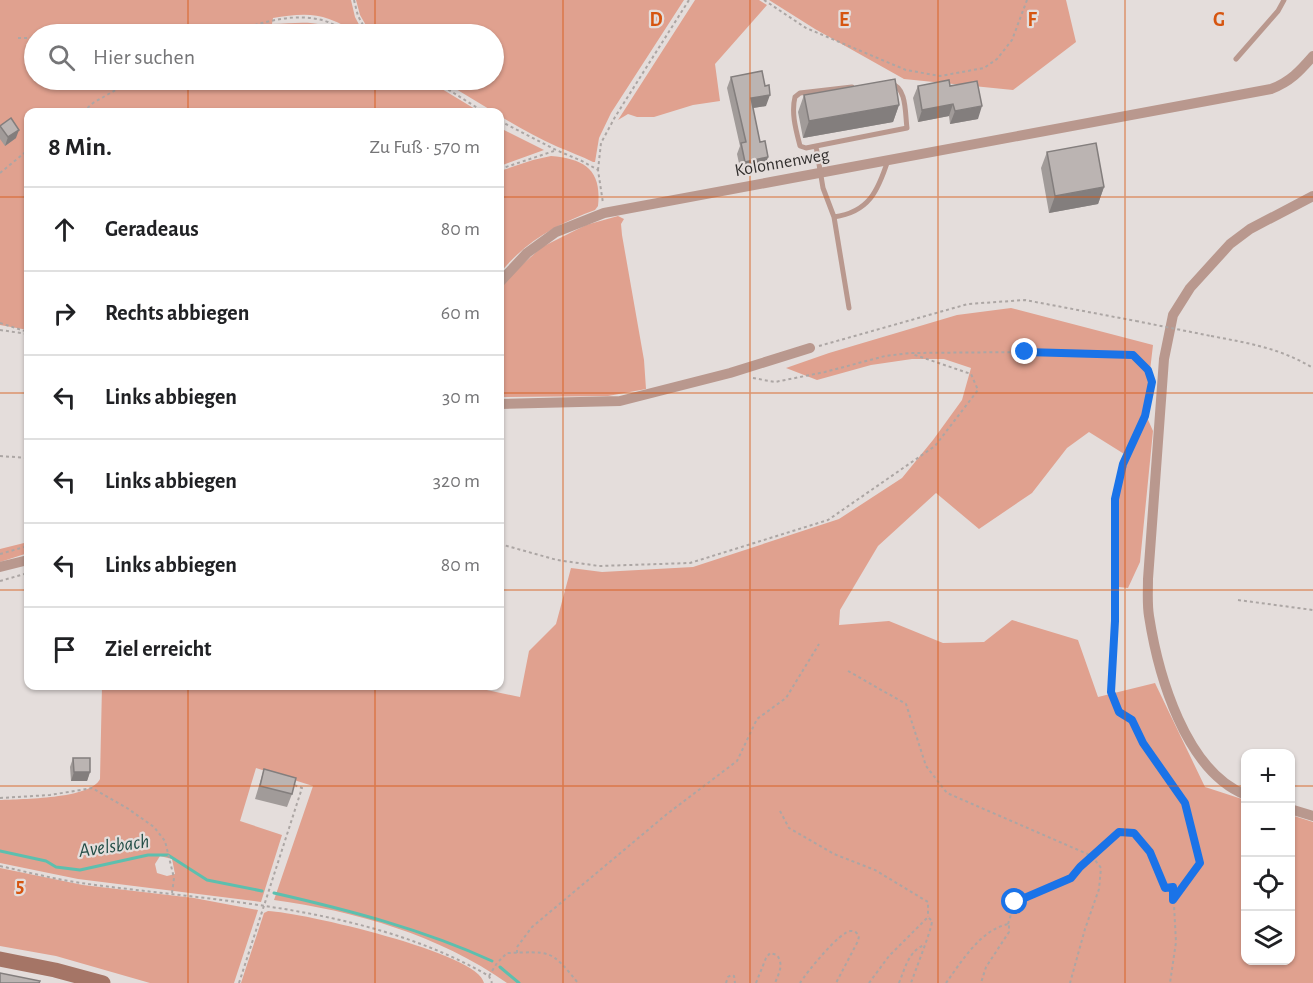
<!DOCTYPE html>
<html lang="de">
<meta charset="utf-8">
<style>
body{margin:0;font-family:"Alegreya Sans",sans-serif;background:#f2f2f2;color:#202124}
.controls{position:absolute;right:18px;bottom:18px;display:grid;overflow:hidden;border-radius:12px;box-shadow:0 2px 4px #0004}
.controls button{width:54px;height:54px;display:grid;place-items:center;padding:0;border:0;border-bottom:2px solid #e0e0e0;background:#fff;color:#202124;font:30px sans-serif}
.stop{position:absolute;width:18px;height:18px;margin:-14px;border:4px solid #1a73e8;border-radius:50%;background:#fff}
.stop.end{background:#1a73e8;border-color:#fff;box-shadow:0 2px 6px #0008}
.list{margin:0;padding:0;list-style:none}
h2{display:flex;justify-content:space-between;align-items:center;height:78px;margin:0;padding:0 24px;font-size:26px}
h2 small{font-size:20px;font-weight:400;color:#757577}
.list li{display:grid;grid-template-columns:39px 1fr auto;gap:18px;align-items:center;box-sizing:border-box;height:84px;padding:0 24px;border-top:2px solid #e0e0e0}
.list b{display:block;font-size:22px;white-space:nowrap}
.list em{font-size:20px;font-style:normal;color:#757577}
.icon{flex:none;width:33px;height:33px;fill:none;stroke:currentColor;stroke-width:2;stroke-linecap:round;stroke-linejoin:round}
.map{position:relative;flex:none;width:1313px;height:983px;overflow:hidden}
.search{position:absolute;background:#fff;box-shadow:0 2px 4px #0004;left:24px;top:24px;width:480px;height:66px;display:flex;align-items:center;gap:15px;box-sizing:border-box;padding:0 21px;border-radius:33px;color:#757577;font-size:22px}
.panel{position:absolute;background:#fff;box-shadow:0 2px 4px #0004;left:24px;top:108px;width:480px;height:582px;border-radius:12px}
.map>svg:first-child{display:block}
</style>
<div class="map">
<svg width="1313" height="983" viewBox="0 0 1313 983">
<rect width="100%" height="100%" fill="#e4dddb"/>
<path fill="#e0a18f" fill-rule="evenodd" d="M0 0H351L355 17 364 34C352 31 341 23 329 19 311 12 292 15 273 18L272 24C302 23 318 19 347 34H34V80H427L480 112H28V330L0 325Z
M356 0H684L611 113 599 138 595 162H593C581 156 570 152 558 147 538 138 518 127 500 116V112H494L441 80H494V34H371L360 15Z
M695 0H759L767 5 715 64 720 101 693 105 654 117H637L628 114 618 120Z
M769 0H1066L1076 42 1013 90 904 79 815 29Z
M500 126 504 130 544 150 500 166Z
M551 156C585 159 602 170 598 206L595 210C557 224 526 241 500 273V171L533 160Z
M618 216 624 219 621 224 622 235 644 360 646 389 608 396 500 397V289L513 273 542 247 586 225Z
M1011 308 1153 345 1145 413 1153 431 1140 562 1128 588 1119 587 1117 497 1129 457 1089 432 1067 448 1032 493 979 529 936 493 878 546 840 610 839 625 889 621 943 643 984 642 1012 620 1078 640 1098 697 1155 683 1205 787 1245 800 1246 960H1290L1291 815 1313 822V983H507C439 935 355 911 274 900L313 786 256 768 240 821 282 835 261 902 78 879 0 863V800C21 799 91 799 100 779L102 686H468L520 697 529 651 556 624 571 568 602 572 693 567 839 519 902 478 933 440 962 400 971 368 944 359H912L871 365 817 380 786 368 829 353 957 315ZM160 856 172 859 175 874 167 876 157 873 155 864Z
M28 542V553L0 562V549Z
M0 868 83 885 194 898 258 910 234 983H150L56 956 0 946Z
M268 911C300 912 480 953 484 983H241L264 913Z"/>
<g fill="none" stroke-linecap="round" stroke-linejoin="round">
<path stroke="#5dbfae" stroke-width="3" d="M0 851 46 861 56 867 80 870 148 855H168L207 880 262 891
M274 893C348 910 422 929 492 961
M500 967 519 983"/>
<path stroke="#aca6a4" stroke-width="2" stroke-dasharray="3 3" stroke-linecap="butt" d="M354 0 358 16 368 34
M764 0 806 28 906 70 940 76 984 68 997 59 1012 40 1027 0
M226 34C258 24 295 10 328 22 337 26 345 31 354 34
M18 38H34
M433 80 484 112
M83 112 93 103 133 80
M500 121 556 150 582 161 598 170 603 203
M500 169 554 151
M598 170 601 143 615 117 689 0
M0 173 28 150
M0 323 28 332
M0 330 28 334
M1211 336C1248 343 1280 348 1313 368
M819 346 968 304 1025 300 1136 321
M753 378 775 382 825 372 885 356 910 353 1025 352 1133 355 1148 370 1151 379
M1150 391 1145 415 1123 464 1115 499V621L1111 692 1119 712 1132 720 1143 743 1185 803 1200 863 1173 900
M0 456 28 458
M500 544 557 560 599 566 690 563 828 520 935 446 978 390 971 374 912 354
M0 554 28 546
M0 581 28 573
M1238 600 1313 610
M848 671 906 704 926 766 947 793 1092 856 1101 868 1099 889 1085 929 1070 983
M0 798 50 795 92 788 127 808 154 827 165 841 174 878 172 893
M780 811 789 828 834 854 875 870 928 902V917
M0 866C27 872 54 879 81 883 217 902 366 905 489 976L492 983
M1008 924 1015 902 1071 878 1080 867 1119 832 1134 833 1151 852 1165 888 1173 887 1176 942 1170 983
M517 953V947L532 927 667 814 737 761 757 719 786 698 819 644
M489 976 497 963 507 953C550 952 550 948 578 983
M239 983 302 788 294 785
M726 983 728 977 731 975 734 976 735 983
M756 983 766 958 770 953 777 955C784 965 779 973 775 983
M800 983C806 973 841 930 851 931 855 931 857 933 859 936L858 941 836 983
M869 983 889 956 928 917 932 921C932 929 915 971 911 983
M899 983C905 968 909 951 924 945
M946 983C962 961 981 929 1009 924V932L986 967 981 983"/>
<path stroke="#b9988e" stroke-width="5" d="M1236 59 1278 11 1284 0
M816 146 806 148 800 146C796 130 791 113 795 97L800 93 852 87
M834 217C869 212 878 191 888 160
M849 308 834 217 823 188 816 146 907 128C905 114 907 87 891 84"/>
<path stroke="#b9988e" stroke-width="10" d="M500 282 527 253 556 232 604 213 1271 89C1290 82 1300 71 1313 56
M500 404 620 401 730 373 810 348
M0 567 28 560
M1246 795C1185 771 1158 674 1149 616 1147 604 1148 591 1148 579L1164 359 1173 315 1190 288 1230 244 1250 229 1313 196
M1290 809 1313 816"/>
<path stroke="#a57566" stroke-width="15" d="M0 959 55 970 103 983"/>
<path stroke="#aca6a4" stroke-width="2" stroke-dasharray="3 3" stroke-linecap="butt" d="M1136 321 1211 336"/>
</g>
<path fill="#a19b99" d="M731 77 766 106 753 108 760 142 768 157 764 168 741 173 737 154 740 146 727 88Z
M918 86H950L978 119 950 124 949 116 918 122 913 98Z
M804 95 899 105 893 122 803 138 798 112Z
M0 126 16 138 5 146 0 139Z
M1047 152 1104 187 1098 204 1049 213 1041 168Z
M73 758 90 772 87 781H71L70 767Z
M264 769 292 794 287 807 255 799Z"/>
<path fill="#837e7d" d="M770 95 766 106 747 109 751 98Z
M953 104 949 116 918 122 922 110Z
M899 105 893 122 803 138 809 121Z
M982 106 978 119 950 124 955 111Z
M19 130 16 138 5 146 8 137Z
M768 157 764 168 741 173 745 162Z
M1104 187 1098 204 1049 213 1055 196Z
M74 772H90L87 781H71Z"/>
<path fill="#bbb4b2" stroke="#837e7d" stroke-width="1.5" d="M762 71 765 86 769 85 770 95 751 98 760 142 765 141 768 157 745 162 741 143 746 142 731 77Z
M895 79 899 105 809 121 804 95Z
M949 80 950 86 977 81 982 106 955 111 953 104 922 110 918 86Z
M11 118 19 130 8 137 0 126Z
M1096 143 1104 187 1055 196 1047 152Z
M73 758H90V772H74Z
M264 769 296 778 292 794 260 786Z
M0 973 40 981 39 983H0Z"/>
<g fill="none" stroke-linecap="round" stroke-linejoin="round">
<path stroke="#1a73e8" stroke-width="8" d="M1015 902 1071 878 1080 867 1119 832 1134 833 1150 852 1165 888 1173 887V900L1200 863 1185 803 1143 743 1132 720 1119 712 1111 692 1115 621V499L1123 464 1145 416 1152 382 1148 370 1133 355 1025 352"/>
</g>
<path fill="none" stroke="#d65510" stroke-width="1.5" stroke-opacity="0.55" d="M188 0V34M375 0V34M563 0V983M750 0V983M938 0V983M1125 0V983M188 80V112M375 80V112M0 197H28M500 197H1313M0 393H28M500 393H1313M0 590H28M500 590H1313M188 686V983M375 686V983M0 786H1246M1290 786H1313"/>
<g text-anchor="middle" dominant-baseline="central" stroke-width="4.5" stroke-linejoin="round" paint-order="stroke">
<g font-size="18" fill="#33302f" stroke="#e4dddb">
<text transform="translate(782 163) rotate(-10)">Kolonnenweg</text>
</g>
<g font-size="20" font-style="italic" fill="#234e47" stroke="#e4dddb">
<text transform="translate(114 846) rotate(-8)">Avelsbach</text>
</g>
</g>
<g font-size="20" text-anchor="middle" font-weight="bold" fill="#d65510" stroke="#e4dddb" stroke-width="4.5" stroke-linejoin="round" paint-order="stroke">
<text x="656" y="26">D</text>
<text x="844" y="26">E</text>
<text x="1032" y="26">F</text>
<text x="1219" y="26">G</text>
<text x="20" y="892">5</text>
</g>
</svg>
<div class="controls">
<button>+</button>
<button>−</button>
<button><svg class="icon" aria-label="locate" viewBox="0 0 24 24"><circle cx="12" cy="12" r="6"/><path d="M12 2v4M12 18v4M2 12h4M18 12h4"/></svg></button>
<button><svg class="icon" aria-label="layers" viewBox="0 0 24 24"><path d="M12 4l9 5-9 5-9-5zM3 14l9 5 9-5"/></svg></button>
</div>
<div class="stop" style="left:1015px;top:902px"></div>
<div class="stop end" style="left:1025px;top:352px"></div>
<div class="search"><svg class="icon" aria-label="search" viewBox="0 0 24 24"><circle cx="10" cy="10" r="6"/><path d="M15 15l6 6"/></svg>Hier suchen</div>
<section class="panel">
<h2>8 Min.<small>Zu Fuß · 570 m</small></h2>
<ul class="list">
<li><svg class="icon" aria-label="ahead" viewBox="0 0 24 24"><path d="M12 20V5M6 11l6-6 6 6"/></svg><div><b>Geradeaus</b></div><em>80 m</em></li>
<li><svg class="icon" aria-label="right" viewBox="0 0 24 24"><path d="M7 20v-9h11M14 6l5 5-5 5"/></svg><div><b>Rechts abbiegen</b></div><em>60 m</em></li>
<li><svg class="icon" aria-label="left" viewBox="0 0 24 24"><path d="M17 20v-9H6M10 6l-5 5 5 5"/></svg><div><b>Links abbiegen</b></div><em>30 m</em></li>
<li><svg class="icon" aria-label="left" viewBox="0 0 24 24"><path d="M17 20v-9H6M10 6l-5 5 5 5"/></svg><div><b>Links abbiegen</b></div><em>320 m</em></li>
<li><svg class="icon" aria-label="left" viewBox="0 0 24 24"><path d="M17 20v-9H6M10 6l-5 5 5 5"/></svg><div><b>Links abbiegen</b></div><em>80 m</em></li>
<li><svg class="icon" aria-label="arrive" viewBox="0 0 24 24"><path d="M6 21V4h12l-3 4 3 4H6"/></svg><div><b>Ziel erreicht</b></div></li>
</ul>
</section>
</div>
